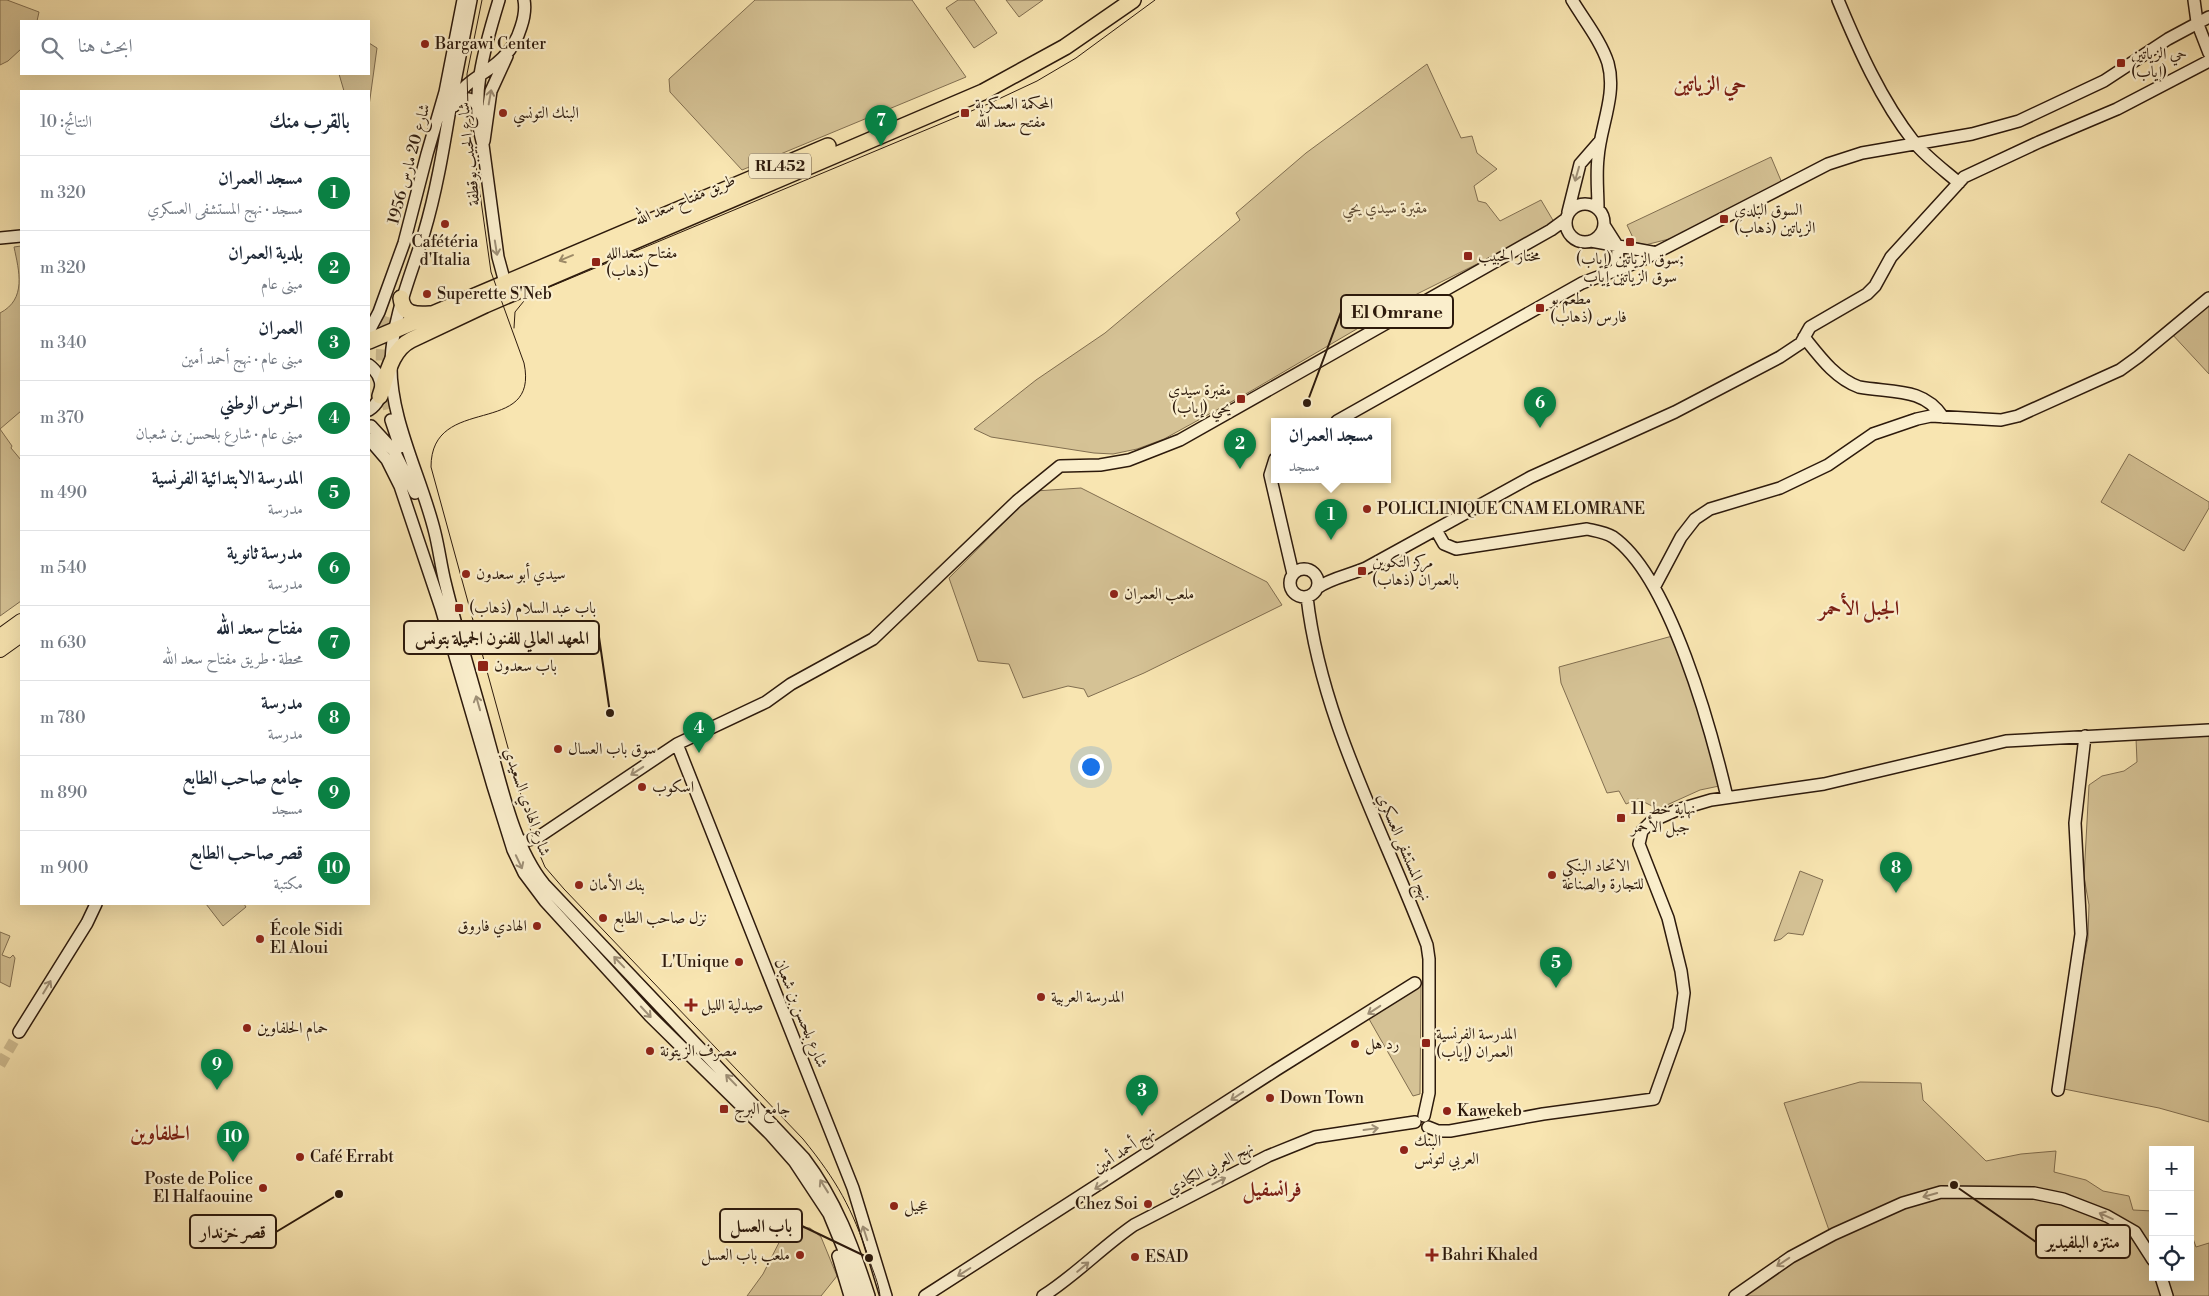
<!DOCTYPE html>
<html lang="ar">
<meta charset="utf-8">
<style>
body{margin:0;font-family:"Libre Bodoni",Amiri,serif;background:#f6f6f7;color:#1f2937;direction:rtl}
.controls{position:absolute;right:15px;bottom:15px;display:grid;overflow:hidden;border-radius:0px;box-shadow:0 5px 20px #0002}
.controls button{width:45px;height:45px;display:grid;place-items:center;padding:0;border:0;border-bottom:1px solid #e0e1e3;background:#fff;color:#1f2937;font:25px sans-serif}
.you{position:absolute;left:1090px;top:766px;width:18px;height:18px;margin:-12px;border:4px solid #fff;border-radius:50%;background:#1a73e8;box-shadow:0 0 0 8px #1a73e833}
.badge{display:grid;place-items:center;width:32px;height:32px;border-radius:50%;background:#0b8043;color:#fff;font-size:16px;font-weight:700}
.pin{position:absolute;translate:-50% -41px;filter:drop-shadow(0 1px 2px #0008)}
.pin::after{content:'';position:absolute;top:26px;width:18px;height:15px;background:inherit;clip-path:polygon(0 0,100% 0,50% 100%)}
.popup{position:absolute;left:1271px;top:418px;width:120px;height:65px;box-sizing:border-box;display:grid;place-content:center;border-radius:0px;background:#fff;filter:drop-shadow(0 1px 4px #0005);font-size:16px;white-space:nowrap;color:#747a83}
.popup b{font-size:19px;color:#1f2937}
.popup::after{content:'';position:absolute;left:50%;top:100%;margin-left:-10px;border:10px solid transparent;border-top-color:#fff}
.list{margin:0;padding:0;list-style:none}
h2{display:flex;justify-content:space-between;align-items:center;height:65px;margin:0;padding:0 20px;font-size:21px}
h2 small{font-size:16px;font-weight:400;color:#747a83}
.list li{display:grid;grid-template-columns:32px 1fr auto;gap:15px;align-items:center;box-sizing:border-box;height:75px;padding:0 20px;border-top:1px solid #e0e1e3}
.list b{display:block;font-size:19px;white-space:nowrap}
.list p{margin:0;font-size:16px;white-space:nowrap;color:#747a83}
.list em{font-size:16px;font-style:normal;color:#747a83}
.icon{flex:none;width:28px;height:28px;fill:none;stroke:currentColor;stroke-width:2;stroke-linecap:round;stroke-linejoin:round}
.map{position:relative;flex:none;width:2209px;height:1296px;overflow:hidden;direction:ltr}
.search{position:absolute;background:#fff;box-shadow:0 5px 20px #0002;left:20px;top:20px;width:350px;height:55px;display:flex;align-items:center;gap:12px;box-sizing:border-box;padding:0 18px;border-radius:0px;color:#747a83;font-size:19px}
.panel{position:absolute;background:#fff;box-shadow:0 5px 20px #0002;left:20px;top:90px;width:350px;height:815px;border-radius:0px;direction:rtl}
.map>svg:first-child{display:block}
</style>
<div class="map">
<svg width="2209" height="1296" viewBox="0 0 2209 1296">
<rect width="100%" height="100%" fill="#f8e5b1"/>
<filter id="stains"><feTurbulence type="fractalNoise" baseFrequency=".004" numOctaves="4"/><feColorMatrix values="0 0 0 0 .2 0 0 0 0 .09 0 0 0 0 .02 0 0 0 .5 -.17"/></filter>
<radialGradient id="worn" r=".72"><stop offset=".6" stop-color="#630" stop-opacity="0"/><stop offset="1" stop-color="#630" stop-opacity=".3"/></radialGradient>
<path fill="#d5c295" stroke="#816e50" d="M0 0H7L39 12 37 21H21V49L8 61 0 65Z
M755 0H912L966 77 742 170 670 92 669 79Z
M958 0H974L997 33 974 48 946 8Z
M1006 0H1043L1019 17Z
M369 43 377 48 369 106V91H344L339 74H369Z
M1427 64 1461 138 1472 136 1477 153 1497 169 1474 186 1478 201 1486 203 1500 221 1541 200 1554 222 1523 241 1413 296 1251 391 1164 439 1137 449 1113 454 1094 453 991 437 974 429 1036 380 1105 333 1240 220 1236 213 1306 153Z
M1771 157 1782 183 1673 238 1645 245 1635 242 1627 225Z
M21 246V411L0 429 12 446 11 448 21 460V601L0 616V313C27 299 19 271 14 247Z
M2209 301V374L2171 333Z
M2129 454 2209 502V508L2184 551 2101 502Z
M1081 488 1267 582 1282 605 1144 673 1088 697 1084 689 1068 686 1023 698 1009 664 978 661 949 578 1035 491Z
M1676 635 1724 785 1700 790 1658 809 1638 799 1626 804 1619 791 1607 793 1561 683 1559 667Z
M2209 732V1122L2159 1108 2064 1089 2075 1003 2088 938 2089 905 2084 877 2089 785 2102 776 2124 771 2137 762 2136 738Z
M1800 871 1823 880 1803 935 1788 933 1781 939 1774 941Z
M206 904H244L246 907 223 926Z
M0 932 10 936 2 955 10 958 13 955 15 958 10 987 0 982Z
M1421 984 1420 1094 1413 1096 1369 1019Z
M1860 1082 1921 1083 1923 1100 1986 1161 2021 1154 2056 1151 2054 1172 2086 1180 2103 1191 2129 1196 2133 1210 2153 1211V1277H2190V1230L2196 1247 2209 1243V1296H1743L1830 1233 1784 1103Z
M787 1227 810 1228 821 1237 837 1276 821 1296H747L763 1274Z"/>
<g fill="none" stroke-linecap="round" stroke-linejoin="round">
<path stroke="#cfbc90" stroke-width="11" stroke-dasharray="11 5.5" stroke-linecap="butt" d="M388 317C376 355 382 381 391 420
M0 1065 19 1032"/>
<defs>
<path id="secondary" d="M499 0C485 46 469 97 483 145L498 257 504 279 513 286
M1572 0C1584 20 1601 41 1608 63 1617 95 1600 127 1598 158 1596 175 1598 192 1598 209
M1838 0C1858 48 1881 100 1914 142 1926 157 1944 170 1959 183
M2194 0 2197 22 2209 53
M453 91C445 138 438 186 424 233 411 276 393 315 391 361 389 419 422 478 435 533 439 549 441 566 445 582 458 636 475 689 489 742 502 788 514 847 544 884L804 1158C836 1200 853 1246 869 1296
M453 92 471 0
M455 103C462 82 482 76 497 63 508 54 517 41 521 27 524 18 526 10 524 0
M454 106 459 99C469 97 475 100 479 109
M484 141 491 91 507 56
M1566 223a19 19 0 1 1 38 0a19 19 0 1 1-38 0Z
M1568 212 1580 164 1600 141
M1604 225 1618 247 1617 271
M0 238 21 236
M1591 241 1657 253
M369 331 379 312 404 243 427 154 445 92 463 0
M1804 337C1820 357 1835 378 1859 387 1892 393 1923 387 1943 417
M369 365C385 377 385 399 369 410
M391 420 400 447
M1337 421 1582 283 1638 262 1828 164 1862 153 1972 134 2019 121 2104 81 2168 39 2209 17
M371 426 394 451 415 493
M369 439 387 460 400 486 441 608 493 786 513 850 524 873 545 901 650 1016 771 1135 794 1161 829 1214 843 1248 859 1296
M1275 459 1270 475 1293 574
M1436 530 1444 544 1456 549 1587 529C1596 531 1605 532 1613 537 1670 577 1711 729 1727 797
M1290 583a14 14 0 1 1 28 0a14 14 0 1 1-28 0Z
M1655 586 1681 537 1695 519 1710 509 1780 488 1828 465 1873 434 1917 419 1931 416 2001 420 2018 416 2120 370 2138 357 2209 298
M1317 588C1331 578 1350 575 1366 568L1531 477 1675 412 1780 357 1801 343 1810 327 1867 294 1875 286 1891 257 1964 177 2039 142 2117 109 2209 61
M1307 597C1321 720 1384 831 1427 945L1429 959V1093L1424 1116
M677 744 853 1188 886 1296
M510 840 520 842 537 838 677 744 766 702 791 684 873 639 1017 501 1060 466 1100 465 1129 460 1180 440 1551 230 1566 219
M19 1032 87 923 96 904
M2058 1090 2081 934 2075 823 2085 736
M1428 1127 1438 1131H1450L1543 1114 1654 1099 1679 1029 1684 993 1681 971 1668 918 1639 844 1642 831 1652 821 1677 810 1711 800 1824 784 2006 741 2209 730
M838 1256 850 1296
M2161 1277 2167 1296
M925 1296 1276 1070 1415 983
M1043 1296C1076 1275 1102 1247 1134 1225L1268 1156 1315 1137 1415 1122
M1735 1296 1791 1257 1834 1234 1903 1203 1941 1192 2034 1193 2063 1199 2107 1216 2135 1232 2153 1260"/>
<path id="primary" d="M0 636 21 621
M0 650 21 635"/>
<path id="highway" d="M401 298C403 315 416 315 430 314
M369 341 828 146
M380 396C387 375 391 350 411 340L485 305 983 92 1065 47 1133 0"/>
</defs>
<use href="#secondary" stroke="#2d1a0c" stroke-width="14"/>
<use href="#primary" stroke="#2d1a0c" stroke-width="16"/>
<use href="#highway" stroke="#2d1a0c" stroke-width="18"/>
<use href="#secondary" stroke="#faeecc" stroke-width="11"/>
<use href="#primary" stroke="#f8e5b1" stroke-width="14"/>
<use href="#highway" stroke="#f8e5b1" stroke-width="15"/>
<path stroke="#2d1a0c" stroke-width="1" d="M482 0 467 74 468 108 491 272 524 363C540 439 431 392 431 467L533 839 545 867 564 889 803 1139C837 1181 852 1208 869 1259 873 1271 879 1284 880 1296
M514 328 515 312 528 296 988 104 1037 81 1076 58 1155 0"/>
</g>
<defs><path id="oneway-shaft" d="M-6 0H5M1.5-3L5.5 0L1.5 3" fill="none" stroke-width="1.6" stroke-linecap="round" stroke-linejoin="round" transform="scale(1.25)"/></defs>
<g stroke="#9e8f76">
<use href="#oneway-shaft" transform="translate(490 97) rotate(-80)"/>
<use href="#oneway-shaft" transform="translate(1577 174) rotate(106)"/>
<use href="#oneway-shaft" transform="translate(496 248) rotate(81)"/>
<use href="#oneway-shaft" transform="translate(478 703) rotate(-106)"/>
<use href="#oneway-shaft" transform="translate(637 771) rotate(147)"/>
<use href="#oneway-shaft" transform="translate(519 862) rotate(65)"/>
<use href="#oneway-shaft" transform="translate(619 962) rotate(-134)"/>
<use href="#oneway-shaft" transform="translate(47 987) rotate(-59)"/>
<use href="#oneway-shaft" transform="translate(1374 1010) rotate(147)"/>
<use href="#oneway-shaft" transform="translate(646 1012) rotate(47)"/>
<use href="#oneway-shaft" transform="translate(731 1080) rotate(-134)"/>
<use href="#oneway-shaft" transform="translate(1237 1096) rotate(146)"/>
<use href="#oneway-shaft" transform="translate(1371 1129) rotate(-8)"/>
<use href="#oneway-shaft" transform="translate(1219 1181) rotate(-27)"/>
<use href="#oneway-shaft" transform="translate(1101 1185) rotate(147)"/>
<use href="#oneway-shaft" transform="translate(824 1186) rotate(-122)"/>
<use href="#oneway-shaft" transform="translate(1930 1195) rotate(164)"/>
<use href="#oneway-shaft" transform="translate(2106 1216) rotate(-156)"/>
<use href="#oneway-shaft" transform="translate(865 1233) rotate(-108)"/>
<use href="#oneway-shaft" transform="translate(1783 1262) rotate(146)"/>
<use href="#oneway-shaft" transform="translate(1083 1267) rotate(-40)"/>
<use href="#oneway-shaft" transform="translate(964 1272) rotate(148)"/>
</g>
<use stroke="#9d8a67" href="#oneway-shaft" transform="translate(566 258) rotate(157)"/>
<g fill="#8f2418" stroke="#faeecc" stroke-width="2">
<circle cx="425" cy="44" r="5"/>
<rect x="2116" y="58" width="10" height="10" rx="2.5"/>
<circle cx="503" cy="113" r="5"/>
<rect x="960" y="108" width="10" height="10" rx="2.5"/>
<rect x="1719" y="214" width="10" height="10" rx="2.5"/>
<circle cx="445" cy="224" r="5"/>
<rect x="1625" y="237" width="10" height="10" rx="2.5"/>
<rect x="1463" y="251" width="10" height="10" rx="2.5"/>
<rect x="591" y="257" width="10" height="10" rx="2.5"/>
<circle cx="427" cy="294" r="5"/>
<rect x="1535" y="303" width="10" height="10" rx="2.5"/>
<rect x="1236" y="394" width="10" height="10" rx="2.5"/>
<circle cx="1367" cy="509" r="5"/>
<rect x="1357" y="566" width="10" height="10" rx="2.5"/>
<circle cx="466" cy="574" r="5"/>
<circle cx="1114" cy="594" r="5"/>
<rect x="454" y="603" width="10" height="10" rx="2.5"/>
<rect x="477" y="660" width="12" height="12" rx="2.5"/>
<circle cx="558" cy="749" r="5"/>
<circle cx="642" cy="787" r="5"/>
<rect x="1616" y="813" width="10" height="10" rx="2.5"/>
<circle cx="1552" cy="875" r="5"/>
<circle cx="579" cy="885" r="5"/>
<circle cx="603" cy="918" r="5"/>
<circle cx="537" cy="926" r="5"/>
<circle cx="260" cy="939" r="5"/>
<circle cx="739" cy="962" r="5"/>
<circle cx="1041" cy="997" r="5"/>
<path d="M688.5 997.5h5v5h5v5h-5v5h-5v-5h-5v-5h5z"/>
<circle cx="247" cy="1028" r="5"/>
<rect x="1421" y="1038" width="10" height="10" rx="2.5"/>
<circle cx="1355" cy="1044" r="5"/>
<circle cx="650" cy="1051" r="5"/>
<circle cx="1270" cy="1098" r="5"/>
<rect x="719" y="1104" width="10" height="10" rx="2.5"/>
<circle cx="1447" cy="1111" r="5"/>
<circle cx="1404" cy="1150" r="5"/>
<circle cx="300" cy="1157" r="5"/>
<circle cx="263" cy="1188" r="5"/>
<circle cx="1148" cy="1204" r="5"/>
<circle cx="894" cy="1206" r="5"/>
<circle cx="800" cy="1255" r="5"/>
<path d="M1429.5 1247.5h5v5h5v5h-5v5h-5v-5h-5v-5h5z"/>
<circle cx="1135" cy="1257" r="5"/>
</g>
<g text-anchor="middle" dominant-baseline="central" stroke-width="4.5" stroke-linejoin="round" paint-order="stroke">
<rect fill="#faeecc" stroke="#6a5a46" stroke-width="1" x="749" y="153.5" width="62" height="25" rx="4"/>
<g font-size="15" font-weight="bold" fill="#2d1a0c">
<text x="780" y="166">RL452</text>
</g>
<g font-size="16" fill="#2d1a0c" stroke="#faeecc" text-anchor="start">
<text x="435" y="44">Bargawi Center</text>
<text x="2131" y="54">حي الزياتين<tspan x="2131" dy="18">(إياب)</tspan></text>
<text x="975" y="104">المحكمة العسكرية<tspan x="975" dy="18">مفتح سعد الله</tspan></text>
<text x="513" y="113">البنك التونسي</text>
<text x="1734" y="210">السوق البلدي<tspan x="1734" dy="18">الزياتين (ذهاب)</tspan></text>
<text x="445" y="242" text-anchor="middle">Cafétéria<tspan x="445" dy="18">d'Italia</tspan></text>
<text x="606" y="253">مفتاح سعدالله<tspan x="606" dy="18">(ذهاب)</tspan></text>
<text x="1478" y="256">مختار الحبيب</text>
<text x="1630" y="259" text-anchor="middle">سوق الزياتين (إياب);<tspan x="1630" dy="18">سوق الزياتين إياب</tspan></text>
<text x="437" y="294">Superette S'Neb</text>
<text x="1550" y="299">مطعم بو<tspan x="1550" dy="18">فارس (ذهاب)</tspan></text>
<text x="1231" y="390" text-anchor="end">مقبرة سيدي<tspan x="1231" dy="18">يحي (إياب)</tspan></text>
<text x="1377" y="509">POLICLINIQUE CNAM ELOMRANE</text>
<text x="1372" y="562">مركز التكوين<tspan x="1372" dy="18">بالعمران (ذهاب)</tspan></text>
<text x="476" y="574">سيدي أبو سعدون</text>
<text x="1124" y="594">ملعب العمران</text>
<text x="469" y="608">باب عبد السلام (ذهاب)</text>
<text x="494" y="666">باب سعدون</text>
<text x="568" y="749">سوق باب العسال</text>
<text x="652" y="787">اسكوب</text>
<text x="1631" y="809">نهاية خط 11<tspan x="1631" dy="18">جبل الأحمر</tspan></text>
<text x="1562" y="866">الاتحاد البنكي<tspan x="1562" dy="18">للتجارة والصناعة</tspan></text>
<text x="589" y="885">بنك الأمان</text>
<text x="613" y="918">نزل صاحب الطابع</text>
<text x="527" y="926" text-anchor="end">الهادي فاروق</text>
<text x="270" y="930">École Sidi<tspan x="270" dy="18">El Aloui</tspan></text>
<text x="729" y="962" text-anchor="end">L'Unique</text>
<text x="1051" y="997">المدرسة العربية</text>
<text x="701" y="1005">صيدلية الليل</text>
<text x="257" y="1028">حمام الحلفاوين</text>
<text x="1436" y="1034">المدرسة الفرنسية<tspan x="1436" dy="18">العمران (إياب)</tspan></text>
<text x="1365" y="1044">رد هل</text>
<text x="660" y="1051">مصرف الزيتونة</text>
<text x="1280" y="1098">Down Town</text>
<text x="734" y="1109">جامع البرج</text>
<text x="1457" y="1111">Kawekeb</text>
<text x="1414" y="1141">البنك<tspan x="1414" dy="18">العربي لتونس</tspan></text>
<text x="310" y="1157">Café Errabt</text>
<text x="253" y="1179" text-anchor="end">Poste de Police<tspan x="253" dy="18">El Halfaouine</tspan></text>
<text x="1138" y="1204" text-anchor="end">Chez Soi</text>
<text x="904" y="1206">عجيل</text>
<text x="790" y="1255" text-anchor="end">ملعب باب العسل</text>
<text x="1442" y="1255">Bahri Khaled</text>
<text x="1145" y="1257">ESAD</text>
</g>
<g font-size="16" fill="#2d1a0c" stroke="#faeecc">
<text transform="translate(469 154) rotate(-96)">شارع الحبيب بوقطفة</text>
<text transform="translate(409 164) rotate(-75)">شارع 20 مارس 1956</text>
<text transform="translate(685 200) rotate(-23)">طريق مفتاح سعد الله</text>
<text transform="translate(527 802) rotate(71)">شارع الهادي السعيدي</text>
<text transform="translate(1404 847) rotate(67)">نهج المستشفى العسكري</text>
<text transform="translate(801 1013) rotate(68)">شارع بلحسن بن شعبان</text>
<text transform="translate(1124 1150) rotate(-33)">نهج أحمد أمين</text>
<text transform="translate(1210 1168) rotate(-27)">نهج العربي الكبادي</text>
</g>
<g font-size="16" font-style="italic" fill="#5f4c35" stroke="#faeecc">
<text x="1385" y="208">مقبرة سيدي يحي</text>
</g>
<g font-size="21" font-weight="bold" fill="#7a1f14" stroke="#faeecc">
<text x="1710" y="85">حي الزياتين</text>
<text x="1859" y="609">الجبل الأحمر</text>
<text x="160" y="1134">الحلفاوين</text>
<text x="1272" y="1190">فرانسفيل</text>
</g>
</g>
<path fill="none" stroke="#2d1a0c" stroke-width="2" d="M1307 403L1341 312M610 713L599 637M869 1258L802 1226M339 1194L276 1232M1954 1185L2036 1242"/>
<g fill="#2d1a0c" stroke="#faeecc" stroke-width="2">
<circle cx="1307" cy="403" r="5"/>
<circle cx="610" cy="713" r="5"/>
<circle cx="869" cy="1258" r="5"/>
<circle cx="339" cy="1194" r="5"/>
<circle cx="1954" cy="1185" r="5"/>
</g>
<g fill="#faeecc" stroke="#2d1a0c" stroke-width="2">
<rect x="1341" y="295" width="112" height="33" rx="5"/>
<rect x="404" y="621" width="195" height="33" rx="5"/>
<rect x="720" y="1209" width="82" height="33" rx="5"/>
<rect x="190" y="1215" width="86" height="33" rx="5"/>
<rect x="2036" y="1225" width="94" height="33" rx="5"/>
</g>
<g font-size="18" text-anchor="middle" font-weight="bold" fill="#2d1a0c">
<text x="1397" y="318">El Omrane</text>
<text x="502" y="644">المعهد العالي للفنون الجميلة بتونس</text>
<text x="761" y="1232">باب العسل</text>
<text x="233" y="1238">قصر خزندار</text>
<text x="2083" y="1248">منتزه البلفيدير</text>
</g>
<rect width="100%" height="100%" filter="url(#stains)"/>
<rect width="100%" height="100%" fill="url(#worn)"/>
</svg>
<div class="controls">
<button>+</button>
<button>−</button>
<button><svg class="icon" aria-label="locate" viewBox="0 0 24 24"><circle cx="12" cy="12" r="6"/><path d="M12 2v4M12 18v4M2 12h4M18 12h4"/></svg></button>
</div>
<div class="you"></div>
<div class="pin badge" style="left:1331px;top:540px">1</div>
<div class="popup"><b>مسجد العمران</b>مسجد</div>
<div class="pin badge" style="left:1240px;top:469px">2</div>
<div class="pin badge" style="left:1142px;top:1116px">3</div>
<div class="pin badge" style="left:699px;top:753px">4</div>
<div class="pin badge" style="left:1556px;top:988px">5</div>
<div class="pin badge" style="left:1540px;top:428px">6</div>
<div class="pin badge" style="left:881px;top:146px">7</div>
<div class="pin badge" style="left:1896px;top:893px">8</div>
<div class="pin badge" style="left:217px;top:1090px">9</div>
<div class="pin badge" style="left:233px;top:1162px">10</div>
<div class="search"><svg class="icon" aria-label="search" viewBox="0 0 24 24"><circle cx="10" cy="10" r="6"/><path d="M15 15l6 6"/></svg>ابحث هنا</div>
<section class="panel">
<h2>بالقرب منك<small>النتائج: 10</small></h2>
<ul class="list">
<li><span class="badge">1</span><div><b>مسجد العمران</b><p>مسجد · نهج المستشفى العسكري</p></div><em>320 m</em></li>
<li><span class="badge">2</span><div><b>بلدية العمران</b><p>مبنى عام</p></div><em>320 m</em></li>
<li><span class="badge">3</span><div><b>العمران</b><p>مبنى عام · نهج أحمد أمين</p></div><em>340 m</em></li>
<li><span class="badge">4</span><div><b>الحرس الوطني</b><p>مبنى عام · شارع بلحسن بن شعبان</p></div><em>370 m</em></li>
<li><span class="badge">5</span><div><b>المدرسة الابتدائية الفرنسية</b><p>مدرسة</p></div><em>490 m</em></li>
<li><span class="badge">6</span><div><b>مدرسة ثانوية</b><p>مدرسة</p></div><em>540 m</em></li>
<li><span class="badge">7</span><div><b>مفتاح سعد الله</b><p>محطة · طريق مفتاح سعد الله</p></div><em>630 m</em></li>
<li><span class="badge">8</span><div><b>مدرسة</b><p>مدرسة</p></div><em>780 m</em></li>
<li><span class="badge">9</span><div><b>جامع صاحب الطابع</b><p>مسجد</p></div><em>890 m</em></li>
<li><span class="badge">10</span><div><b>قصر صاحب الطابع</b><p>مكتبة</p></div><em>900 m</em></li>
</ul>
</section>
</div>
